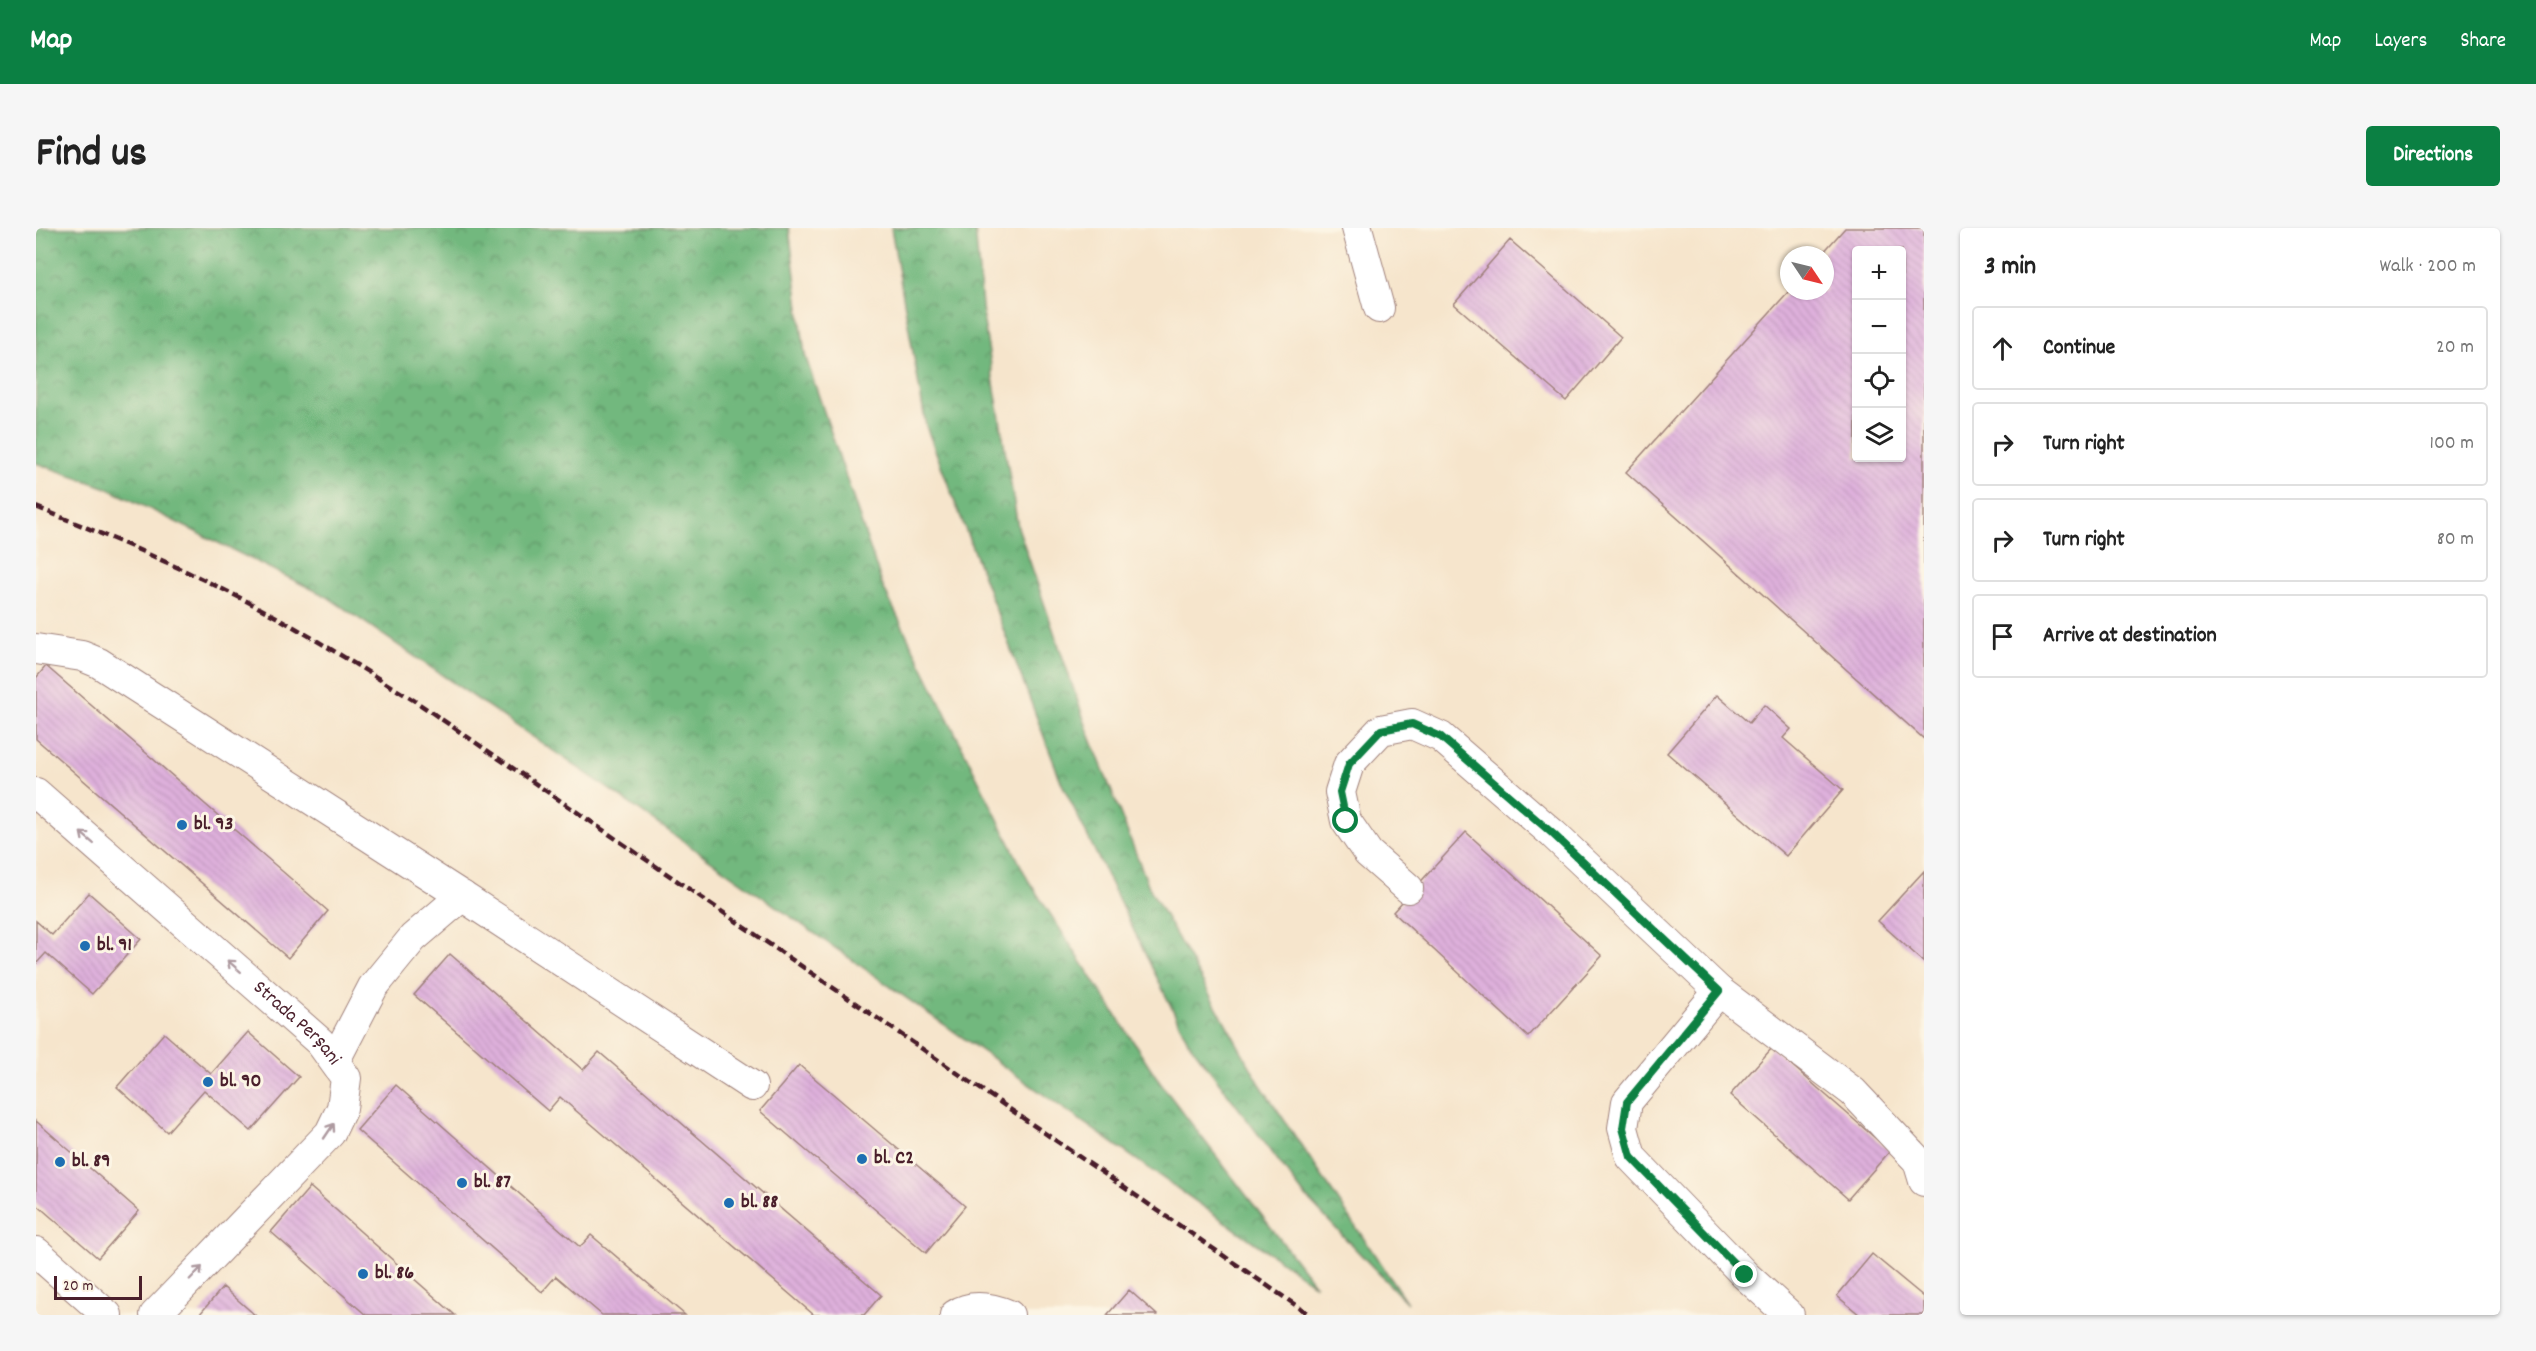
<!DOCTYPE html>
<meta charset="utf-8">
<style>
body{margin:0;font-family:Dekko,sans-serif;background:#f6f6f6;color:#222}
.controls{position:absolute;right:18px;top:18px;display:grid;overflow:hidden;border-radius:6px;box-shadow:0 2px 4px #0004}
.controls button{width:54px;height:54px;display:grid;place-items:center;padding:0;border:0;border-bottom:2px solid #e0e0e0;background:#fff;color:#222;font:30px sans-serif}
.compass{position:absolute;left:1744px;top:18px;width:54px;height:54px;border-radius:50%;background:#fff;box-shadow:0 2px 4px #0004;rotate:125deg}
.scale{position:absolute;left:18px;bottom:15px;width:88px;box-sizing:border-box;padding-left:6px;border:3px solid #4a1f2b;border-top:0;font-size:16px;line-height:21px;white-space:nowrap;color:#4a1f2b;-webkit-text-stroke:4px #fcf5e5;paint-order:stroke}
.stop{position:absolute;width:18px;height:18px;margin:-14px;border:4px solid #0b8043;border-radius:50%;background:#fff}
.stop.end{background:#0b8043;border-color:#fff;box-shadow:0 2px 6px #0008}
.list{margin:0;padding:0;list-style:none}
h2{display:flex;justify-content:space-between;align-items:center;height:78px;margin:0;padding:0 24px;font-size:26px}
h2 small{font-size:20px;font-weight:400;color:#767676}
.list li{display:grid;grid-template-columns:39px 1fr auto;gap:18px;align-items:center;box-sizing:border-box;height:84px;margin:0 12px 12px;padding:0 12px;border:2px solid #e0e0e0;border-radius:6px}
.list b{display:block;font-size:22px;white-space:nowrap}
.list em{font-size:20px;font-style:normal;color:#767676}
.icon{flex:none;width:33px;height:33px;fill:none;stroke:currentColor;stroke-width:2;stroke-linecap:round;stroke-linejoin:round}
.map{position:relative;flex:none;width:1888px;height:1087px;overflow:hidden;border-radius:6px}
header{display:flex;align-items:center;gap:36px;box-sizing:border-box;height:84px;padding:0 30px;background:#0b8043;color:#fff}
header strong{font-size:28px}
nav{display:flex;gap:33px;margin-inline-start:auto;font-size:21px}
.intro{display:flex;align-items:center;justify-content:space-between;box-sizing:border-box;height:144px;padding:0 36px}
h1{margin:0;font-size:42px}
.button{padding:15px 27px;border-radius:6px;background:#0b8043;color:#fff;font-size:21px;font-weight:700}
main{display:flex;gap:36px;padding:0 36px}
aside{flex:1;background:#fff;border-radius:6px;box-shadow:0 2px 4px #0004}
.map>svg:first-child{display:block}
</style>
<header>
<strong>Map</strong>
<nav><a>Map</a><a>Layers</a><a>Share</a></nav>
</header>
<div class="intro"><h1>Find us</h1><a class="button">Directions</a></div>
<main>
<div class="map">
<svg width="1888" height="1087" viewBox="0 0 1888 1087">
<defs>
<pattern id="forest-crowns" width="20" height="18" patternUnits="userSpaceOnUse" patternTransform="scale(1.5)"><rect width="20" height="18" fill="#72b87e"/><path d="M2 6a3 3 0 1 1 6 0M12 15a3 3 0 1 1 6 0" fill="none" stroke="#609567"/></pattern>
<pattern id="building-back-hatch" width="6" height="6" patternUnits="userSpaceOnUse" patternTransform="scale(1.5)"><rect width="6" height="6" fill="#deb0dc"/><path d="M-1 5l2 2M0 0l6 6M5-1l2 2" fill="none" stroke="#c097bd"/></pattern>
</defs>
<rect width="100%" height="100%" fill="#fcf5e5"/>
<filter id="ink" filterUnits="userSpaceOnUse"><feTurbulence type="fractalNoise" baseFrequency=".0167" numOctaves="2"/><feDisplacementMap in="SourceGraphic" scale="12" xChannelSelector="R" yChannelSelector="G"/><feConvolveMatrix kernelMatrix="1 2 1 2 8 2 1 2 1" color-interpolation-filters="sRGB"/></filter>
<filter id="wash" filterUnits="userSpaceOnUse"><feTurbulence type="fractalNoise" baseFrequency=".008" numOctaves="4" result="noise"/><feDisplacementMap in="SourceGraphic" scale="24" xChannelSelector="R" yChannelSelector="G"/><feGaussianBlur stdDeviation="1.35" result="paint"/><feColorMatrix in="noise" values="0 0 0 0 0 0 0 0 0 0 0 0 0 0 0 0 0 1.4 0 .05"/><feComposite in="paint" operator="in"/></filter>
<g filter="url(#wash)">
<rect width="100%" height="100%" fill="#f6e5cc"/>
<path fill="url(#forest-crowns)" stroke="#5e6c54" stroke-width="1.5" d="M0 0H753L769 127 847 359 992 652 1125 856 1279 1057 560 552 290 368 71 260 0 235Z
M855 0H939L947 89 982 299 1052 503 1113 659 1224 856 1371 1075 1268 967 1152 813 1026 556 890 198Z"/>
<g id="blocks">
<path fill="url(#building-back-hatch)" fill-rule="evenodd" d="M1809 0H1888V511L1590 244 1753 63H1789V27H1785ZM1820 22H1866V230H1820Z
M1474 12 1585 109 1530 173 1418 76Z
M10 438 292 683 252 730 0 511V450Z
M1681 467 1713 495 1728 477 1755 501 1747 510 1807 562 1750 628 1631 525Z
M1430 604 1566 728 1492 809 1357 684Z
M1888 643V734L1842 693Z
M53 665 105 711 56 766 10 725 0 736V693L16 707Z
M414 726 547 842 563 824 845 1067 828 1087H778L524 869 512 883 378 767Z
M212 804 263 849 215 903 168 862 131 904 81 859 128 805 175 846Z
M1736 820 1854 923 1812 971 1694 867Z
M763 837 929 978 890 1025 724 883Z
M360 857 544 1019 555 1007 649 1087H566L520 1048 506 1064 321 902Z
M0 893 103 983 62 1030 0 976Z
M274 959 419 1087H330L235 1004Z
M1836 1026 1888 1069V1087H1824L1801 1068Z
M187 1059 219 1087H163Z
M1093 1062 1121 1087H1071Z"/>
</g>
</g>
<g filter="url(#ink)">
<use href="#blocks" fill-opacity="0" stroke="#a0827c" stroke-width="1.5"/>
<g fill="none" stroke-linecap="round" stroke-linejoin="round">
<defs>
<g id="minor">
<path d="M1321 0 1343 80"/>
<path d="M0 421 46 428 63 435 426 668 716 858"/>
<path id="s1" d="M0 565 284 814 310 850 306 880 294 905 119 1087"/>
<path d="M1372 660 1332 625 1310 593 1304 564 1313 536 1345 502 1376 496 1405 509 1517 606 1683 763 1817 864 1882 933 1888 953"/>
<path d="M1683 763 1591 874 1587 900 1595 929 1709 1047 1753 1087"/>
<path d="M299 832 337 759 377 710 426 668"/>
<path d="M0 1024 71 1087"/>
<path d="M919 1087C935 1076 956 1080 973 1087"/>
</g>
</defs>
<use href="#minor" stroke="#a0827c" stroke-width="32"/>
<use href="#minor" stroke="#fff" stroke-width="30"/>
<path stroke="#4a1f2b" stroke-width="4.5" stroke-dasharray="9 4.5" stroke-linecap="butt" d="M0 279C82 312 164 347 242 390 288 416 333 445 379 473L1274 1087"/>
</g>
<defs><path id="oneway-shaft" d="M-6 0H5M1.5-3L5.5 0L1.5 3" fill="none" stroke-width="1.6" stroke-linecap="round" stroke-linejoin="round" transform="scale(1.5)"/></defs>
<g stroke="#ae9aa0">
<use href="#oneway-shaft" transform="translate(51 610) rotate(-139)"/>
<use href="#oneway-shaft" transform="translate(198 738) rotate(-139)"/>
<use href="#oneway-shaft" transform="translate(293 903) rotate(-56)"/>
<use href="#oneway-shaft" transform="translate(160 1045) rotate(-46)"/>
</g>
</g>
<g fill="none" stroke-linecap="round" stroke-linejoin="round" filter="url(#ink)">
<path stroke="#0b8043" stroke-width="8" d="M1310 593 1304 564 1313 536 1345 502 1376 496 1405 509 1517 606 1683 763 1591 874 1587 900 1595 929 1709 1047"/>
</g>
<g fill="#1f6fb2" stroke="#fcf5e5" stroke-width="2">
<circle cx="146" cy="597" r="6"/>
<circle cx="49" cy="718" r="6"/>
<circle cx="172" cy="854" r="6"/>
<circle cx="826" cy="931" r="6"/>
<circle cx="24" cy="934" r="6"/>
<circle cx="426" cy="955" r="6"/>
<circle cx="693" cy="975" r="6"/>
<circle cx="327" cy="1046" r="6"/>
</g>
<g text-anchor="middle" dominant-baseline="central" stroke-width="6" stroke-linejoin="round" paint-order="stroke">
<g font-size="20" font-weight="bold" fill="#4a1f2b" stroke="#fcf5e5" text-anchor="start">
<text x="158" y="597">bl. 93</text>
<text x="61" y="718">bl. 91</text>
<text x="184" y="854">bl. 90</text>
<text x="838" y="931">bl. C2</text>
<text x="36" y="934">bl. 89</text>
<text x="438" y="955">bl. 87</text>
<text x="705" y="975">bl. 88</text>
<text x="339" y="1046">bl. 86</text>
</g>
<g font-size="20" fill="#4a1f2b" stroke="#fcf5e5">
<text stroke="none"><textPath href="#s1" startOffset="348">Strada Perșani</textPath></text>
</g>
</g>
</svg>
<div class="controls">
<button>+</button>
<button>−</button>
<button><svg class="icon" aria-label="locate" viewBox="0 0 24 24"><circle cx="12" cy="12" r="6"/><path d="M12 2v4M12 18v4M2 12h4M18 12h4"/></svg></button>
<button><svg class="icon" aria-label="layers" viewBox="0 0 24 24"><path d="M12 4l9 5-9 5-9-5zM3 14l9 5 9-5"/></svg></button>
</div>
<svg class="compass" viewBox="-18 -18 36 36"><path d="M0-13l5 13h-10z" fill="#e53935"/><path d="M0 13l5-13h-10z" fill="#767676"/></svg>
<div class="scale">20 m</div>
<div class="stop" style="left:1310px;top:593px"></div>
<div class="stop end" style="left:1709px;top:1047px"></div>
</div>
<aside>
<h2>3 min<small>Walk · 200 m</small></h2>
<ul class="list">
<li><svg class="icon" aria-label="ahead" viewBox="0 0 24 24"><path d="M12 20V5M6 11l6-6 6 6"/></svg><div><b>Continue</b></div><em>20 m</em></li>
<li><svg class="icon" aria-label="right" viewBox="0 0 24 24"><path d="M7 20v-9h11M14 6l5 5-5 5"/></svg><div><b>Turn right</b></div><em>100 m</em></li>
<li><svg class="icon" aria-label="right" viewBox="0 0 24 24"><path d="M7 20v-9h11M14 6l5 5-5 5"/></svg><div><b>Turn right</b></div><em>80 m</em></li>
<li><svg class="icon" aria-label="arrive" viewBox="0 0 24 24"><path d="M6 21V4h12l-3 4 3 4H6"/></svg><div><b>Arrive at destination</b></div></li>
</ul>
</aside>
</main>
